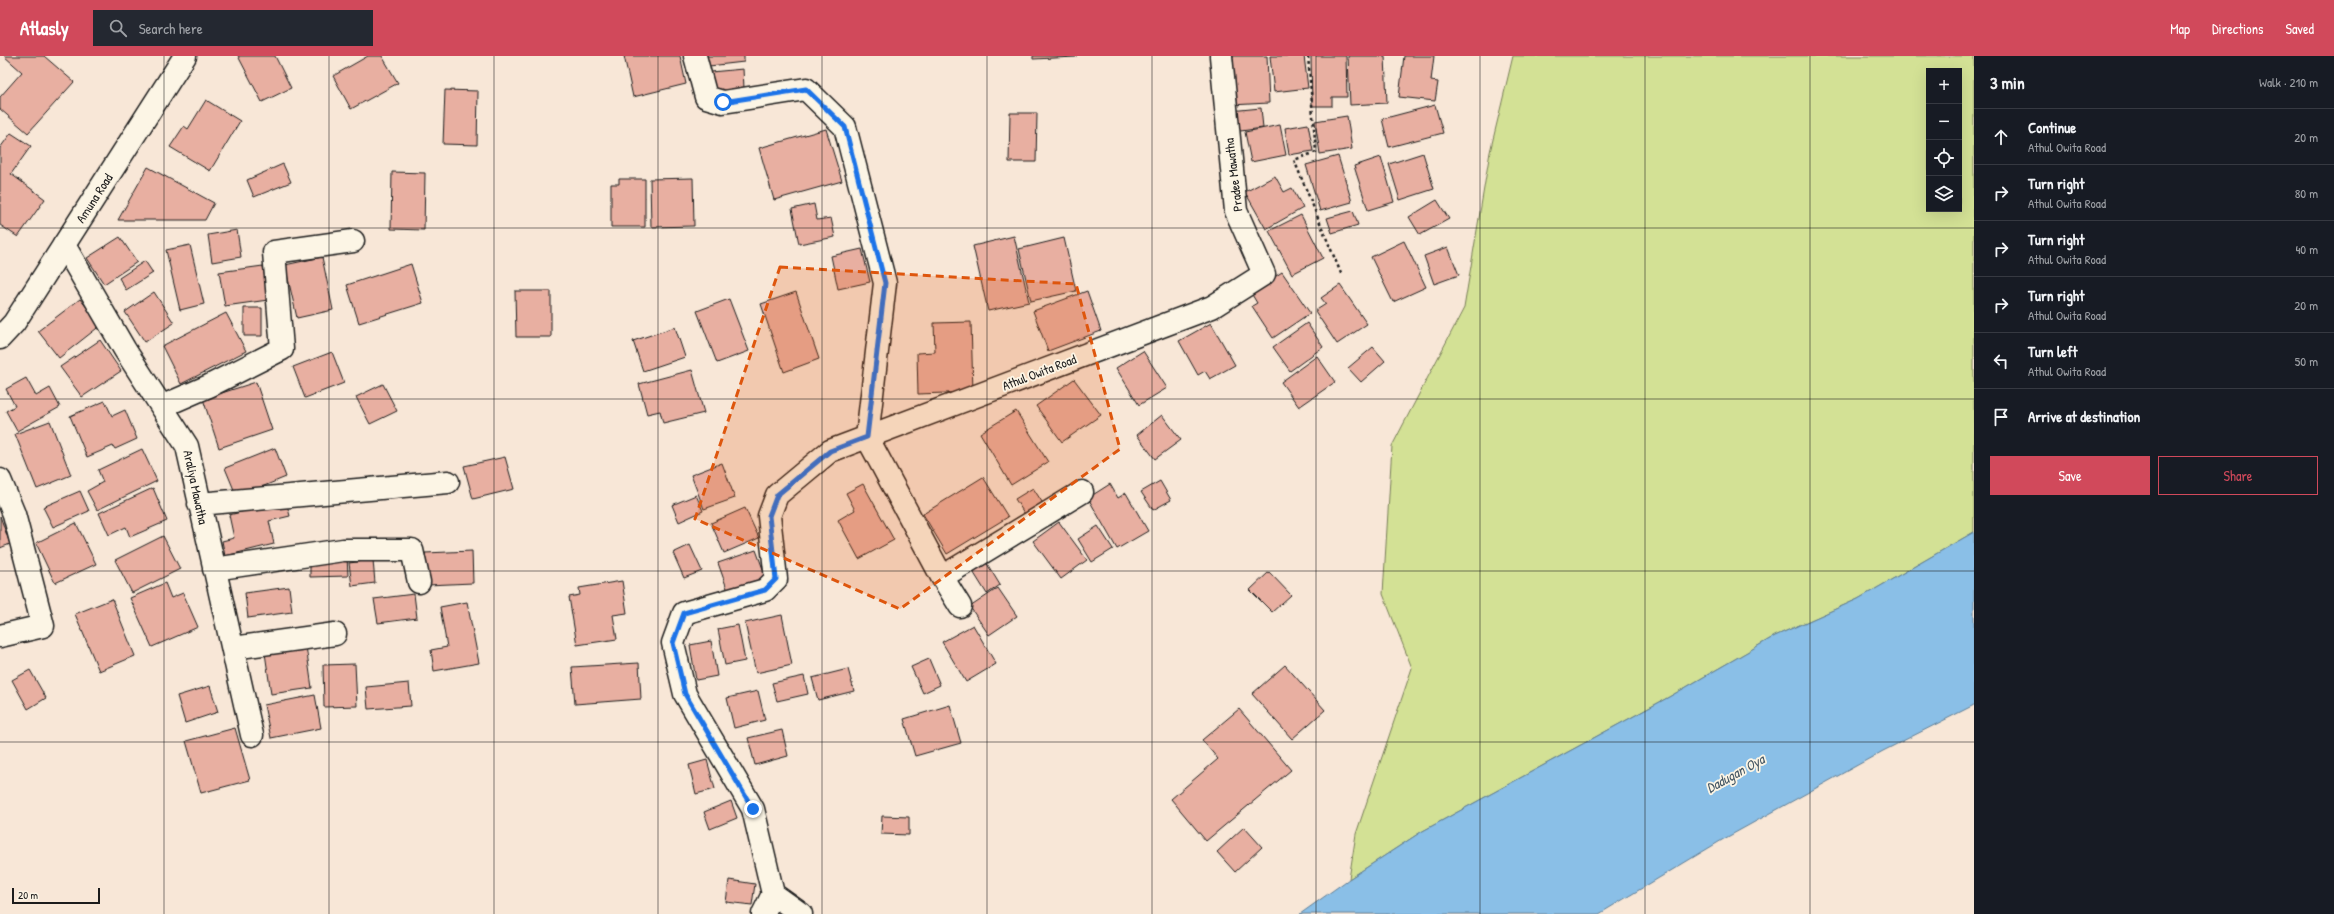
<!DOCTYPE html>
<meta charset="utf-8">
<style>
body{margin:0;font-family:"Patrick Hand",sans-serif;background:#242831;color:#f1f3f6}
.controls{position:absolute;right:12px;top:12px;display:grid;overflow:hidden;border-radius:0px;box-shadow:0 4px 16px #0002}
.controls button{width:36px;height:36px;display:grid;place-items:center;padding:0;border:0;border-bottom:1px solid #363941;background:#171b24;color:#f1f3f6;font:20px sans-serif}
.scale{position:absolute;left:12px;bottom:10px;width:88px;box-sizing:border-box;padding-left:4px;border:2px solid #1c1c1c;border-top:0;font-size:11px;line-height:14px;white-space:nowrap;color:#1c1c1c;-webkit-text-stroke:3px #fcf5e5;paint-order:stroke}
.stop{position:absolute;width:12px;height:12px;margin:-9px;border:3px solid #1a73e8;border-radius:50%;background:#fff}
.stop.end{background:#1a73e8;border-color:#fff;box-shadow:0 1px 4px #0008}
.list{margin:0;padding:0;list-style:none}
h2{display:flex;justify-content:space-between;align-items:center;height:52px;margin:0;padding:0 16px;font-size:17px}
h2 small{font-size:13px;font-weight:400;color:#9ea1a6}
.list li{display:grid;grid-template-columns:26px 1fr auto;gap:12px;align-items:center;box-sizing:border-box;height:56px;padding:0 16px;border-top:1px solid #363941}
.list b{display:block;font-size:15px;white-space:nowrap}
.list p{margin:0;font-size:13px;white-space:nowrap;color:#9ea1a6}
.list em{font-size:13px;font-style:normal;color:#9ea1a6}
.actions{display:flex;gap:8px;padding:12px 16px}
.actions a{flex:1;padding:9px 0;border:1px solid #d1495b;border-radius:0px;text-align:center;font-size:14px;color:#d1495b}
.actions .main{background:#d1495b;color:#fff}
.icon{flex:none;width:22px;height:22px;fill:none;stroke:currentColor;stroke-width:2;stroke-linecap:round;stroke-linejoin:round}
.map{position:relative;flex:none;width:1974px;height:858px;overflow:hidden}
header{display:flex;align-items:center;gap:24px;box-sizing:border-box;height:56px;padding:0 20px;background:#d1495b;color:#fff}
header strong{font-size:19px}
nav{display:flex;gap:22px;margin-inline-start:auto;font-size:14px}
.search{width:280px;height:36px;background:#242831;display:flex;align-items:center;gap:10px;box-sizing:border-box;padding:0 14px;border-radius:0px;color:#9ea1a6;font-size:15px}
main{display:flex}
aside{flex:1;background:#171b24}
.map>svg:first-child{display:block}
</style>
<header>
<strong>Atlasly</strong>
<div class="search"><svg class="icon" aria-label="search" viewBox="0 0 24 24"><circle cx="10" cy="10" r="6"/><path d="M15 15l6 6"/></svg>Search here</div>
<nav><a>Map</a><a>Directions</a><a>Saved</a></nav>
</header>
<main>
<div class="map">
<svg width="1974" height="858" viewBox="0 0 1974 858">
<rect width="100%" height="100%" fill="#f8e7d7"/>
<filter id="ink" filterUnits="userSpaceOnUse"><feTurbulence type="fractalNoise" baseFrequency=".025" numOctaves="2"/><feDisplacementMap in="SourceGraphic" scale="8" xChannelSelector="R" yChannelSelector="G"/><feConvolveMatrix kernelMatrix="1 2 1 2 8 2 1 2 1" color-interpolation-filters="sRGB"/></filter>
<g filter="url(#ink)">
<path fill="#d3e195" stroke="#787e58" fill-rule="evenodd" d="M1513 0H1974V476L1858 543 1775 580 1669 641 1421 776 1349 823 1356 778 1412 612 1383 538 1392 390 1464 252 1490 96ZM1929 15H1959V153H1929Z"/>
<path fill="#8abfe7" stroke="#5e7e96" d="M1974 476V649L1883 695 1722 784 1599 858H1300L1349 823 1421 776 1669 641 1775 580 1858 543Z"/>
<path fill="#e8afa1" stroke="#1c1c1c" d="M4 0H44L74 26 28 77 0 53V41L22 16Z
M238 0H275L291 32 262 46Z
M368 0H382L398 27 351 53 333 20Z
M624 0H680L686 28 633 41Z
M707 0H744V6L709 10Z
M1033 0H1076V1L1033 3Z
M1228 0H1267L1269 47 1231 49Z
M1270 0H1304L1308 32 1274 36Z
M1311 0H1346L1347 41H1332V50H1312Z
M1348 0H1385L1387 47 1350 49Z
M1404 0H1434L1431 25 1438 26 1435 45 1399 41Z
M743 13 744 32 714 36 711 16Z
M445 34 478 35 477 89 443 88Z
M206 44 240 65 210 115 170 91 184 70 188 73Z
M1435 49 1443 77 1389 91 1382 63Z
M1261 52 1263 72 1233 76 1230 55Z
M1010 57H1037L1036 106H1009Z
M1347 60 1352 93 1320 98 1315 65Z
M1308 68 1313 95 1289 99 1285 72Z
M1280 69 1286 99 1251 106 1245 76Z
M826 73 842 125 774 144 759 92Z
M11 77 31 90 11 118 45 143 18 181 0 169V92Z
M1423 97 1434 133 1400 144 1389 108Z
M1338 100 1352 146 1320 155 1306 109Z
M1381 101 1394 146 1368 154 1354 110Z
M283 108 291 126 254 141 247 124Z
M148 111 214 147 205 164H118Z
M392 116 425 117 424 174 391 173Z
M1275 120 1284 136 1292 132 1303 152 1266 173 1245 136Z
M693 122 694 170 651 171 650 123Z
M619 123H645V171H611V128H619Z
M1437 144 1449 163 1420 179 1409 161Z
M814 148 817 164 831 162 835 181 799 188 792 153Z
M1353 155 1358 169 1332 177 1327 162Z
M1301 159 1323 202 1292 218 1269 175Z
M237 174 241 201 212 206 208 179Z
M1014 180 1029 246 988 255 973 190Z
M120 181 137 206 104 228 87 202Z
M1064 182 1076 235 1031 245 1019 193Z
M1404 185 1426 231 1393 246 1371 201Z
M190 189 204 248 180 254 166 194Z
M1448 191 1459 219 1434 228 1424 200Z
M862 193 870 226 838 233 831 200Z
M322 201 333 254 297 262 285 209Z
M145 205 153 217 126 234 119 222Z
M411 208 423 247 359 267 347 229Z
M263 210 268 244 225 250 219 216Z
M1282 216 1310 257 1273 282 1252 250 1257 247 1251 237Z
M1340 229 1367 268 1337 288 1315 255 1326 248 1321 242Z
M515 235H551V281H516Z
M1087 235 1101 275 1048 295 1033 255Z
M154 236 174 267 145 286 125 256Z
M796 236 819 303 784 316 761 248Z
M80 243 101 269 59 302 38 275Z
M729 243 749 295 717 307 697 255Z
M244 252H262V280H244Z
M226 257 246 295 181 328 162 290Z
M971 266 973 336 918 338 917 297 935 296 934 267Z
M1211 267 1235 309 1210 323 1205 315 1198 319 1179 285Z
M1307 267 1323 291 1290 315 1273 291Z
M675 271 685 301 643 315 633 285Z
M100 284 121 315 82 341 60 311Z
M1373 291 1385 305 1361 326 1348 312Z
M1143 295 1167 332 1139 349 1116 312Z
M332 296 344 327 305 342 293 311Z
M1317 300 1335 326 1299 351 1281 326Z
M692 314 704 357 663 367 660 355 647 358 639 328Z
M26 322 36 340 50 332 60 351 17 375 6 355 15 350 6 333Z
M1074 323 1101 359 1062 386 1036 350Z
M256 326 272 374 219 392 203 343Z
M383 328 397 355 370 368 356 341Z
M105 345 112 360 125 354 137 383 115 393 113 390 87 401 70 360Z
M1016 355 1048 406 1011 429 980 377Z
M1162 359 1181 384 1155 403 1137 379Z
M50 365 71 419 37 433 15 378Z
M275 392 286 421 237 441 225 412Z
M142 393 157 425 97 454 87 435 103 426 98 414Z
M505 401 514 433 473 443 464 410Z
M722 407 735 442 704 453 691 419Z
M983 421 1008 461 947 498 923 458Z
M1160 425 1171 444 1153 454 1141 436Z
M863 428 894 484 859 503 838 464 855 454 846 437Z
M1110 428 1118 442 1126 437 1148 475 1117 493 1088 442Z
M153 432 167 465 130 481 126 471 109 479 99 457Z
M1033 432 1044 449 1026 460 1015 443Z
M80 435 89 455 53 471 43 451Z
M696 439 703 455 679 466 672 449Z
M286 445 290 460 269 465 274 488 225 500 222 485 234 482 229 459Z
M745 452 759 482 724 497 711 467Z
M0 460 10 488 0 492Z
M1059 466 1087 504 1061 523 1033 485Z
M76 467 96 508 55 527 36 487Z
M1098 470 1113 493 1092 506 1078 483Z
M163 480 180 513 132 537 115 504Z
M690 489 702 515 684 522 673 497Z
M756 494 767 524 729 538 718 507Z
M472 495 473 527 427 529 425 497Z
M347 501 348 520 310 521V503Z
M373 504 375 527 352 530 349 507Z
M986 506 1000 529 987 538 972 514Z
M1269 516 1291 539 1272 556 1250 534Z
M622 525 627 557 613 559 617 583 577 589 569 541 580 539 579 532Z
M165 527 171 542 183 537 198 571 152 591 130 542Z
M289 531 292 556 248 562 245 537Z
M998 532 1017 560 989 579 970 551Z
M414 538 417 562 378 567 374 543Z
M112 543 135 600 99 615 75 558Z
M467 546 479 607 434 615 431 594 447 591 440 551Z
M782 559 792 609 756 617 745 567Z
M738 569 745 605 725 609 718 573Z
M973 569 996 608 966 626 942 586Z
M711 585 717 620 696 624 690 589Z
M306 590 312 632 271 638 265 597Z
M929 603 940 629 923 637 911 611Z
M639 607 641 643 575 648 572 611Z
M355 608 357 650 324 651 323 609Z
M1285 609 1325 654 1292 683 1252 638Z
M848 613 854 635 818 644 812 622Z
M30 614 46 642 28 653 12 624Z
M804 620 808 638 777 645 772 627Z
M409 627 411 650 368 653 366 631Z
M210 630 218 656 185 667 177 640Z
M758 635 765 664 734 672 727 642Z
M315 639 321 672 271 682 264 649Z
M950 649 961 687 915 700 904 663Z
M1239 653 1291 714 1206 785 1171 743 1218 703 1202 684Z
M235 672 250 724 201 737 186 685Z
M782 674 788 700 755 709 748 682Z
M707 704 715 733 696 738 689 709Z
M731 745 737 762 710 773 704 756Z
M882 760 909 761V779L881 778Z
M1244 771 1262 791 1235 816 1217 796Z
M729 824 755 828 752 849 726 846Z"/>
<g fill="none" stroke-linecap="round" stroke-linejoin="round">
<defs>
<path id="street" d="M695 0 706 41 723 46 806 33 845 71 885 227 867 381 942 521 960 550
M64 189 125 294 187 390 252 679
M163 350 209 330 282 293 274 196 353 185
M0 424 14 458 43 570 0 580
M199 448 448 426
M214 513 343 494H412L419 526
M942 521 1082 436
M233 592 335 578
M773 838 801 858
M763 858 773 838 753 753 685 638 673 587 684 557 765 534 776 523 769 460 777 439 830 395 1212 251 1264 218 1236 155 1221 0"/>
<path id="secondary" d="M0 282 14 267 185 0"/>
</defs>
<use href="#street" stroke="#1c1c1c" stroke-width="25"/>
<use href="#secondary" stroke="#1c1c1c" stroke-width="25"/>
<path stroke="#1c1c1c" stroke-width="2.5" stroke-dasharray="3 3" stroke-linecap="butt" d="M1308 0 1316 96 1294 104 1342 220"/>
<use href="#street" stroke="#fcf5e5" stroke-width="22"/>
<use href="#secondary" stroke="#fcf5e5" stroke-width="22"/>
</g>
</g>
<g fill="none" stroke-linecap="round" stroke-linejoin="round" filter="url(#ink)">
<path stroke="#1a73e8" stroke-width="5" d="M723 46 806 33 845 71 885 227 867 381 830 395 777 439 769 460 776 523 765 534 684 557 673 587 685 638 753 753"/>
</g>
<path fill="#de560d" fill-opacity="0.2" stroke="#de560d" stroke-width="3" stroke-dasharray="8 5" stroke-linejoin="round" d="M780 211 1076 228 1120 393 900 553 695 463Z"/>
<path fill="none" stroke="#1c1c1c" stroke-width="1" stroke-opacity="0.55" d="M164 0V858M329 0V858M494 0V858M658 0V858M822 0V858M987 0V858M1152 0V858M1316 0V858M1480 0V858M1645 0V858M1810 0V858M0 172H1974M0 343H1974M0 515H1974M0 686H1974"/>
<g text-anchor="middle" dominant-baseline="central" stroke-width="3.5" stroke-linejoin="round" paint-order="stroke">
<g font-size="13" fill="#1c1c1c" stroke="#fcf5e5">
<text transform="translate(1233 119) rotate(-97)">Pradee Mawatha</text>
<text transform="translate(94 142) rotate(-57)">Amuna Road</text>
<text transform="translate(1039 316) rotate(-21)">Athul Owita Road</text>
<text transform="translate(196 431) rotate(78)">Araliya Mawatha</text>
</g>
<g font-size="14" font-style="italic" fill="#425563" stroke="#fcf5e5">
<text transform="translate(1735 717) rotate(-29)">Dadugan Oya</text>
</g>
</g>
</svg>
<div class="controls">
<button>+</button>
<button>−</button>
<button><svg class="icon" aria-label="locate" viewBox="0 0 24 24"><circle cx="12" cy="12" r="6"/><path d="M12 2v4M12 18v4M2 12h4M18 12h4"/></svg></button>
<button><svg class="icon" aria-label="layers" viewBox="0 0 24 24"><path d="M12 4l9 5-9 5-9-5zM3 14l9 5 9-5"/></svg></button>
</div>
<div class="scale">20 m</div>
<div class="stop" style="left:723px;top:46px"></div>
<div class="stop end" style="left:753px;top:753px"></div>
</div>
<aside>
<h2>3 min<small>Walk · 210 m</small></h2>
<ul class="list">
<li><svg class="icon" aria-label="ahead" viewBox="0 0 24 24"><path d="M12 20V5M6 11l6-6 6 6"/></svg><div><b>Continue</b><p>Athul Owita Road</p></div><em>20 m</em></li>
<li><svg class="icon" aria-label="right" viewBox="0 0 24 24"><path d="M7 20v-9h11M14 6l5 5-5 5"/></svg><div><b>Turn right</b><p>Athul Owita Road</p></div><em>80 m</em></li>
<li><svg class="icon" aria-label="right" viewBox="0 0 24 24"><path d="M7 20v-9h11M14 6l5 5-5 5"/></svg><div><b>Turn right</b><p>Athul Owita Road</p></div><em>40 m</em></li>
<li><svg class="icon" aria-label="right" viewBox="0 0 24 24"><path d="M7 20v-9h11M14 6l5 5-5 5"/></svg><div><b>Turn right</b><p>Athul Owita Road</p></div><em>20 m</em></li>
<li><svg class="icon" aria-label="left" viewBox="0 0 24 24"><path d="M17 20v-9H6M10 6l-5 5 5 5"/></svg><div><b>Turn left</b><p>Athul Owita Road</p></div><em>50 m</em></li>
<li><svg class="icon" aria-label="arrive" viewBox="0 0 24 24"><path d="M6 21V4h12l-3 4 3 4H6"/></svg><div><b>Arrive at destination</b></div></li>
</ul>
<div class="actions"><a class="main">Save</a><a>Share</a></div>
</aside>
</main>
